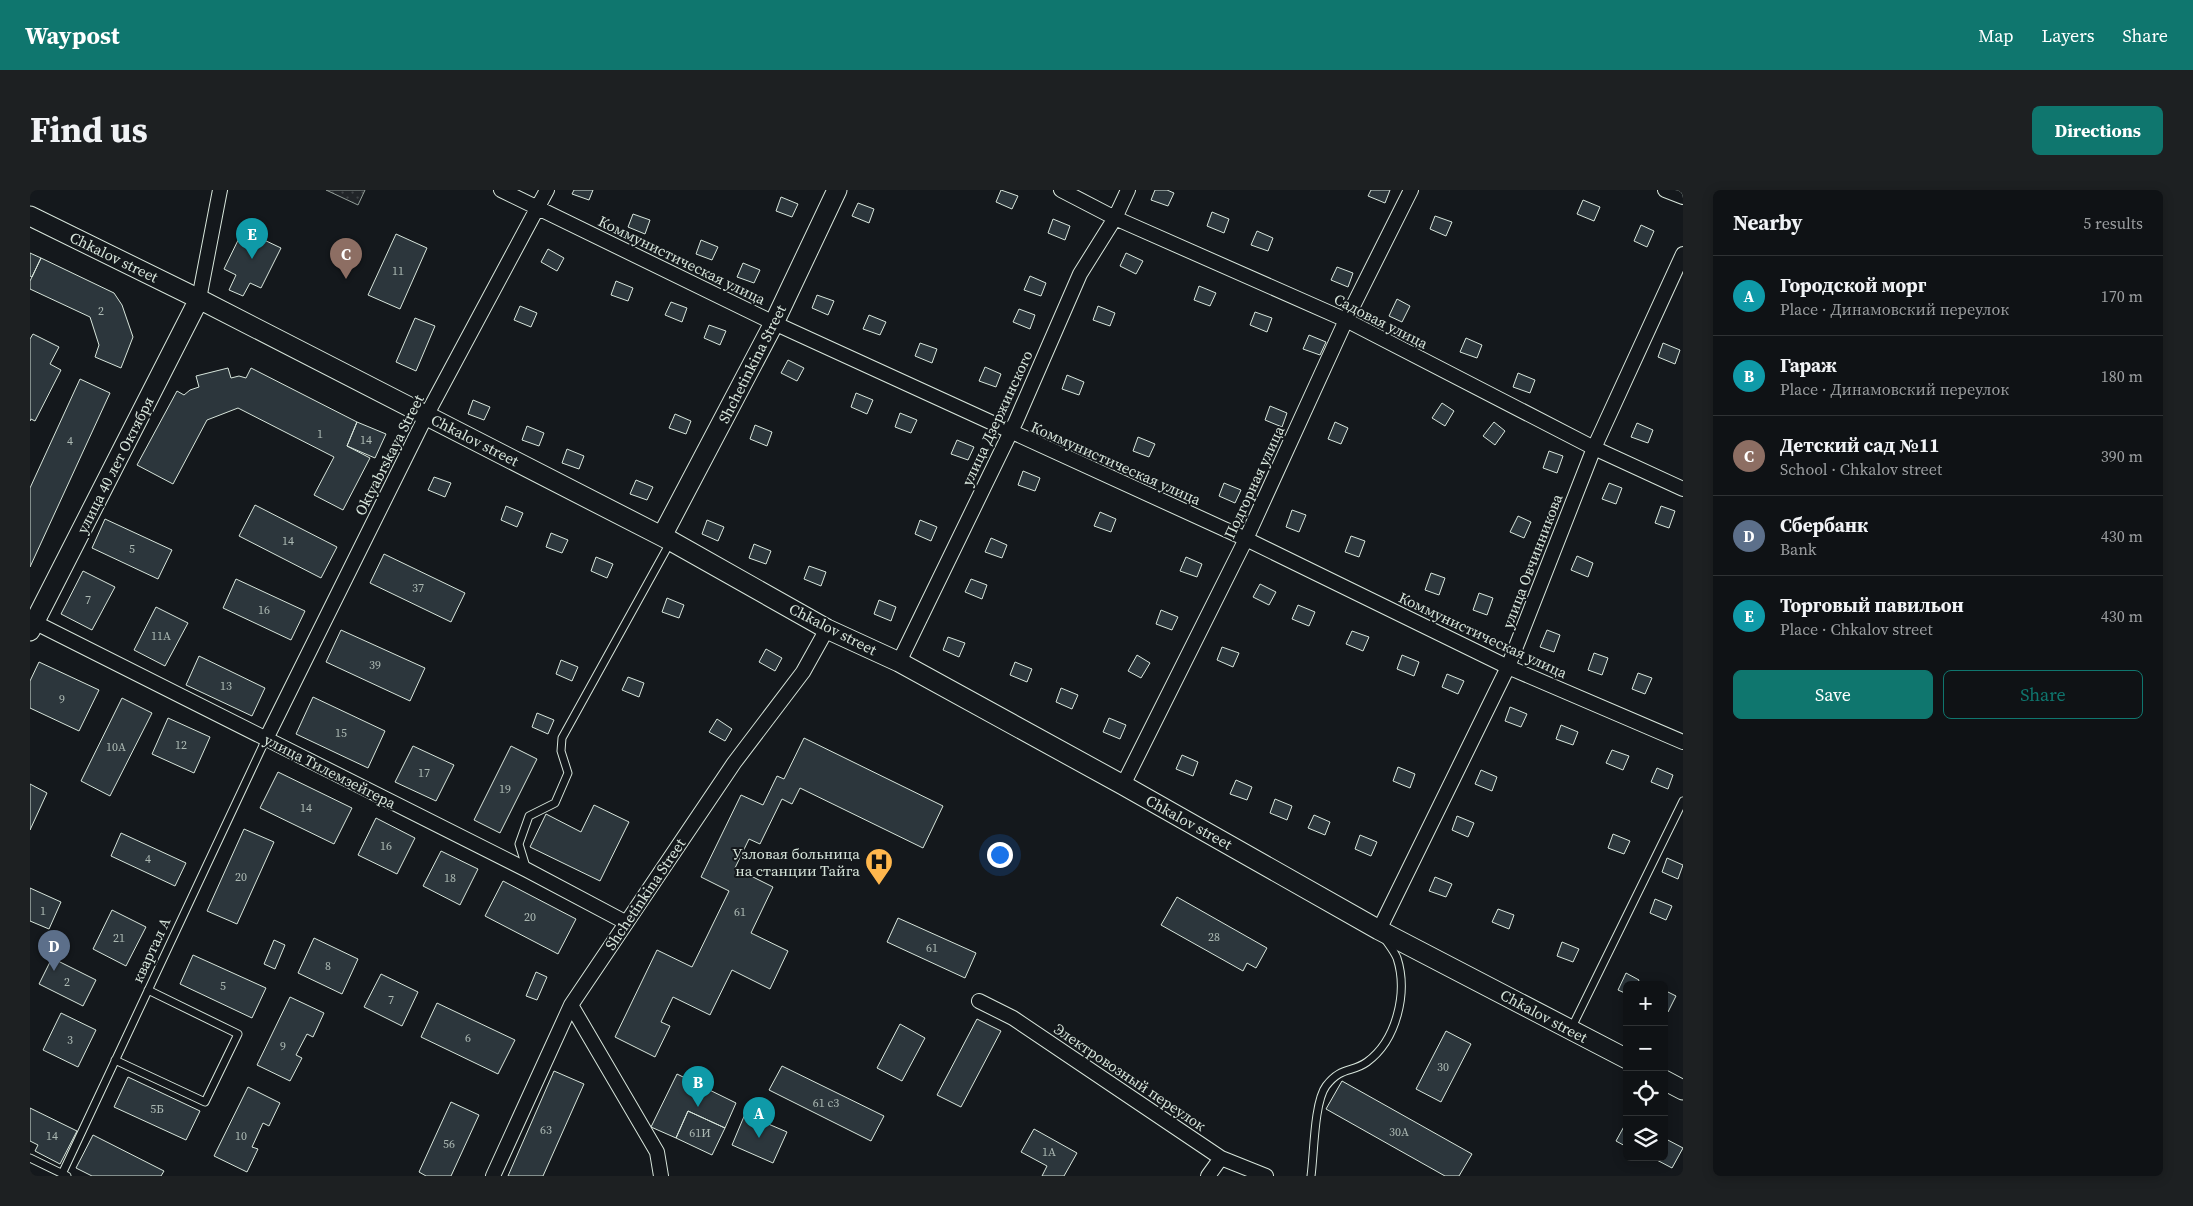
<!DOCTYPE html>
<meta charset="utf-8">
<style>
body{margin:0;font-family:"Source Serif 4",serif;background:#1d2022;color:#f1f3f6}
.controls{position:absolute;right:15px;bottom:15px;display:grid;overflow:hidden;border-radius:8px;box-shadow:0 2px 12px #0003}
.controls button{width:45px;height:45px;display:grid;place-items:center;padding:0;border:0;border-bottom:1px solid #2f3234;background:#0f1215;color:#f1f3f6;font:25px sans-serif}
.you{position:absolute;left:969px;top:664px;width:18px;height:18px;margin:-12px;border:4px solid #fff;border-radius:50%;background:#1a73e8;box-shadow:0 0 0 8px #1a73e833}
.badge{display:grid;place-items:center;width:32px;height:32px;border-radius:50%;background:#0f766e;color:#fff;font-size:16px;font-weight:700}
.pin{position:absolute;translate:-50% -41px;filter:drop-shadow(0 1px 2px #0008)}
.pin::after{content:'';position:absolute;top:26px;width:18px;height:15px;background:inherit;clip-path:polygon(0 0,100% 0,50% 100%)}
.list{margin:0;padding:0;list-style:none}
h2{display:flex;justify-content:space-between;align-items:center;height:65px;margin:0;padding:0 20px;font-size:21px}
h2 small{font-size:16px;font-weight:400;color:#9b9ea0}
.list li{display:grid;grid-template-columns:32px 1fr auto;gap:15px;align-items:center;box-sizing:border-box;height:80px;padding:0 20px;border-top:1px solid #2f3234}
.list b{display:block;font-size:19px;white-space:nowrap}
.list p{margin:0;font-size:16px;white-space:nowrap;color:#9b9ea0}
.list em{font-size:16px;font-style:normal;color:#9b9ea0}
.actions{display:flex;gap:10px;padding:15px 20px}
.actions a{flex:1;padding:11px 0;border:1px solid #0f766e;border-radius:8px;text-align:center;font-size:18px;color:#0f766e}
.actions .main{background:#0f766e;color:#fff}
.icon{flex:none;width:28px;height:28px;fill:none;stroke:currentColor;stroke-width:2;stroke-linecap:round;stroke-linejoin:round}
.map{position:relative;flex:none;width:1653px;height:986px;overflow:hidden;border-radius:8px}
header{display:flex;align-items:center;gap:30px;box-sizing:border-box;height:70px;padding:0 25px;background:#0f766e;color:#fff}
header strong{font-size:24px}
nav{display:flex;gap:28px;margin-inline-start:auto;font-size:18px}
.intro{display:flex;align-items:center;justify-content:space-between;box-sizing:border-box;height:120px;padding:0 30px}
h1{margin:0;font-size:35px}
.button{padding:12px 22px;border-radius:8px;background:#0f766e;color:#fff;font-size:18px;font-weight:700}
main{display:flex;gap:30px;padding:0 30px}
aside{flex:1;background:#0f1215;border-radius:8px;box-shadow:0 2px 12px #0003}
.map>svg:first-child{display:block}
</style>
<header>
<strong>Waypost</strong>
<nav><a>Map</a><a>Layers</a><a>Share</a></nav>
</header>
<div class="intro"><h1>Find us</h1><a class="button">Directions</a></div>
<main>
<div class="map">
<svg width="1653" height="986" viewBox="0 0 1653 986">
<defs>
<pattern id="park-dots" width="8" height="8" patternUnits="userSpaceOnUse" patternTransform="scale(1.25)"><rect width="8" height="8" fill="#202428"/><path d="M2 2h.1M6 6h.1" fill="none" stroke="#404447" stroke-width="1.8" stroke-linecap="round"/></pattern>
</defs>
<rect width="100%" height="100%" fill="#14181c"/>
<path fill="url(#park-dots)" stroke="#939e99" d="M296 0H335L328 15Z"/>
<path fill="#2c363c" stroke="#d8e6dc" d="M544 0H563L559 10 542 4Z
M971 0 988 6 982 19 966 12Z
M1125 0H1137L1144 3 1138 16 1121 10Z
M1341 0H1360L1355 13 1338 6Z
M751 7 768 14 762 27 746 21Z
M1553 10 1570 17 1564 31 1547 24Z
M828 13 844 19 839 33 822 26Z
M1182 22 1199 29 1194 43 1177 36Z
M603 24 620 30 615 44 598 37Z
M1405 26 1422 32 1416 46 1400 39Z
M1023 29 1040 36 1035 50 1018 43Z
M1611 35 1624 41 1617 57 1604 51Z
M213 40 251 58 231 98 220 93 213 106 199 100 206 85 194 79Z
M1227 41 1243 48 1238 61 1221 55Z
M366 44 397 58 370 119 338 105Z
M671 50 688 57 682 70 666 64Z
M518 59 534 68 527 81 511 72Z
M0 63 11 68 2 87 0 86Z
M1096 63 1113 71 1106 84 1090 76Z
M11 68 84 103 92 115 103 147 91 178 65 167 69 155 60 127 0 99V91Z
M713 73 730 80 724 93 707 87Z
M1307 77 1323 83 1318 97 1301 90Z
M1000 86 1016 93 1011 106 994 100Z
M586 91 603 98 598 111 581 105Z
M1169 96 1186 103 1180 116 1164 110Z
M787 105 804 111 798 125 782 118Z
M1367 109 1380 116 1372 132 1359 126Z
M641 112 657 118 652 132 635 125Z
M490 116 507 123 501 137 484 130Z
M1068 116 1085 123 1080 136 1063 130Z
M989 119 1005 125 1000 139 983 132Z
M1225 122 1242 128 1237 142 1220 135Z
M839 125 856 132 850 145 833 139Z
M385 128 405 136 386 181 366 172Z
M679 135 696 141 690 155 674 148Z
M3 144 29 157 20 174 31 180 5 231 1 229 0 231V149Z
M1279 145 1296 152 1290 165 1273 159Z
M1436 148 1452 155 1447 168 1430 162Z
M890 153 907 159 902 173 885 166Z
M1633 153 1650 160 1645 174 1628 167Z
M758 170 774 178 767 191 751 183Z
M955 177 971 184 966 197 949 191Z
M198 178 201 188 209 186 216 188 221 178 327 232 317 256 340 268 313 320 284 305 304 267 208 218 177 230 143 294 107 275 147 201 154 205 160 200 169 197 166 186Z
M1488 183 1505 190 1500 203 1483 197Z
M1037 185 1054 192 1049 205 1032 199Z
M50 189 80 203 0 377V298Z
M826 203 843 210 837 224 821 217Z
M443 210 460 217 454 230 438 224Z
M1412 213 1424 221 1415 236 1402 228Z
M1240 216 1257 223 1252 237 1235 230Z
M870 223 887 230 881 243 865 237Z
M645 224 661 231 656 244 639 238Z
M327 232 356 244 345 268 317 256Z
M1305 232 1318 238 1311 254 1298 249Z
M1464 232 1475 241 1465 255 1453 246Z
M1607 233 1623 240 1618 253 1601 247Z
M725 235 742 242 737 256 720 249Z
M497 236 514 243 509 256 492 250Z
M1108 247 1125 254 1119 267 1103 261Z
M927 250 944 257 938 270 921 264Z
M537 259 554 266 549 279 532 273Z
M1519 261 1533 266 1527 283 1513 278Z
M993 281 1010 288 1005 301 988 295Z
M404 287 421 293 415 307 398 300Z
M606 290 623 297 617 310 600 304Z
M1194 293 1211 300 1205 313 1189 306Z
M1579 293 1592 298 1586 314 1572 309Z
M225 315 307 357 291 388 209 346Z
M476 316 493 323 487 337 471 330Z
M1631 316 1645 321 1639 338 1625 333Z
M1262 320 1276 325 1269 342 1256 337Z
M1070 322 1086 329 1081 342 1064 336Z
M1488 326 1501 332 1494 348 1480 342Z
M75 329 142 360 128 389 62 358Z
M677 330 694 337 688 351 672 344Z
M890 330 907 337 901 351 885 344Z
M521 343 538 350 532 363 516 357Z
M1321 346 1335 351 1329 367 1315 362Z
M961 348 977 355 972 368 955 362Z
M724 354 741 361 736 374 719 368Z
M354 364 435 403 421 432 340 393Z
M1547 366 1563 373 1558 387 1541 380Z
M566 367 583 374 577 388 561 381Z
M1156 367 1172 374 1167 387 1150 381Z
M779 376 796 382 791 396 774 389Z
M53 381 85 397 62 440 31 424Z
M1401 383 1415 388 1409 405 1395 400Z
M206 389 275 421 261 450 193 418Z
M941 389 957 395 952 409 935 402Z
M1230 394 1246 402 1239 415 1223 407Z
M1449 403 1463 408 1457 425 1443 420Z
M637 408 654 415 649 428 632 422Z
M849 410 866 417 861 431 844 424Z
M1268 415 1285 422 1279 436 1262 429Z
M126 417 158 433 135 476 104 460Z
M1131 420 1148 427 1142 440 1126 434Z
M311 440 395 478 380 511 296 472Z
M1517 440 1530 445 1524 462 1510 457Z
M1322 441 1339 447 1333 461 1316 454Z
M918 447 935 453 929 467 913 460Z
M1192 457 1209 463 1203 477 1187 470Z
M736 459 752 468 745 481 729 472Z
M1564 463 1578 468 1572 485 1558 480Z
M1107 465 1120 473 1111 488 1098 481Z
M1372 465 1389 472 1384 486 1367 479Z
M169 466 235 498 222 526 156 495Z
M531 470 548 477 542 491 526 484Z
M9 472 69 500 49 541 0 518V491Z
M985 472 1002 479 997 492 980 485Z
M1608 483 1622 488 1615 504 1602 499Z
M1417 484 1434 491 1428 504 1412 497Z
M598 487 614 493 609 507 592 500Z
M1031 498 1048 505 1042 519 1026 512Z
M283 507 355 541 338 578 266 544Z
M92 508 122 523 80 606 51 591Z
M1480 517 1497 524 1491 537 1475 531Z
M507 523 524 530 518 544 502 537Z
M138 528 180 547 164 583 122 564Z
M1079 528 1096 535 1090 549 1073 542Z
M687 529 702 539 695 551 679 542Z
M1531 535 1548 542 1543 555 1526 549Z
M774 548 913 616 893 658 770 598 762 614 752 609 730 654 719 649 705 678 743 697 721 743 758 761 740 799 702 780 680 825 643 807 631 832 640 836 625 867 585 847 627 760 662 777 699 701 671 687 711 605 733 615 747 586 754 589Z
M383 556 424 575 406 611 365 592Z
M481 556 507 569 470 643 444 630Z
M1582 560 1599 566 1593 580 1576 573Z
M1152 565 1168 572 1163 586 1146 579Z
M1368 577 1385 584 1380 598 1363 591Z
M1627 578 1643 585 1638 599 1621 592Z
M1451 580 1467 587 1462 601 1445 594Z
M248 582 322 618 304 654 230 618Z
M1206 590 1222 597 1217 610 1200 604Z
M0 594 17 603 0 640Z
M1245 609 1262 616 1257 630 1240 623Z
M564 615 599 632 570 691 500 657 516 624 551 642Z
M1284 625 1300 632 1295 645 1278 638Z
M1427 626 1444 633 1438 647 1422 640Z
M346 628 385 648 367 684 328 665Z
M214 639 244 652 207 734 177 721Z
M91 643 156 673 145 696 81 666Z
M1583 644 1600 651 1594 664 1578 658Z
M1330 645 1347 652 1341 666 1325 659Z
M411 661 448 679 430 715 393 696Z
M1637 668 1653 675 1648 689 1632 682Z
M1405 687 1422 694 1416 707 1399 701Z
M473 691 546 729 528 764 455 726Z
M0 698 31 712 19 739 0 731Z
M1147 707 1237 758 1226 778 1217 773 1213 781 1131 735Z
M1625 709 1642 716 1636 730 1620 723Z
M1468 719 1484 725 1479 739 1462 732Z
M82 720 116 737 96 776 63 759Z
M868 728 946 763 935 788 857 752Z
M284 748 328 769 312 804 268 783Z
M244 750 255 755 245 779 234 774Z
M1532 752 1549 759 1543 772 1527 766Z
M163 765 236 798 222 828 150 794Z
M22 768 66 790 53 816 9 794Z
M506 782 517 787 507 810 496 806Z
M1596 783 1609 790 1607 795H1597V804L1588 800Z
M351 784 388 802 372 836 334 817Z
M1634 800 1646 806 1638 822 1634 820Z
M260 807 294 823 283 847 277 844 266 865 272 868 260 891 227 875Z
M407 813 485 850 468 884 391 847Z
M31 823 66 840 48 877 13 860Z
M947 829 971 841 931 917 907 905Z
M870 834 895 848 872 891 847 878Z
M1416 841 1441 854 1411 912 1386 899Z
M752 876 854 926 841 951 739 900Z
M524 881 554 894 513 986H478Z
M647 884 706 913 695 938 658 921 646 948 621 937Z
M98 887 170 921 156 950 84 917Z
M1312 891 1442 964 1429 986H1415L1296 919Z
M218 897 250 913 239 936 233 933 222 957 228 959 217 982 184 966Z
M421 912 449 925 421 986H396L389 982Z
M0 918 47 941 30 974 5 961 8 955 0 951Z
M658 921 695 938 682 965 646 948Z
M715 924 757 942 743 973 702 955Z
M1597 931V957L1586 951Z
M1004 939 1047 963 1034 986H1012L1017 976 991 962Z
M63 945 134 981 131 986H62L46 978Z
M1634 948 1653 958 1642 978 1623 968 1634 967Z"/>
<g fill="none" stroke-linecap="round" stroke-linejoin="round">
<defs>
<path id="lane" d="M497 680 489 654 499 626 525 613 538 583 531 561 532 548 641 351
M1541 839 1653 611
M85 870 175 912 208 844 118 800
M0 968 37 986
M32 984 236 549
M1281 986C1284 965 1284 912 1296 896 1311 876 1322 883 1337 872 1367 850 1378 802 1367 768 1364 761 1359 755 1355 749"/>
<path id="street" d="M471 0 744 133 1216 349 1478 477 1653 552
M1031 0 1085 28 1316 130 1564 258 1653 299
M1635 0 1653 7
M169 109 190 0
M4 432 497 680 595 732
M869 472 986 231 1050 84 1085 28 1098 0
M236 549 396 226 517 0
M1093 595 1216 349 1316 130 1381 0
M1349 740 1478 477 1564 258 1653 64
M949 811 983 828 1191 968 1236 986
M541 815 627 962 631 986
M463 986 541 815 704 573 773 482 797 439
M1178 986 1191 968"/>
<path id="secondary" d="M0 26 169 109 641 351 797 439 869 472 1093 595 1349 740 1597 869
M632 346 744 133 807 0
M0 441 169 109
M1634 890 1653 900"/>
</defs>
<use href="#lane" stroke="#d8e6dc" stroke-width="9"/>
<use href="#street" stroke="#d8e6dc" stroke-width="16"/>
<use href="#secondary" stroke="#d8e6dc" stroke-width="21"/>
<use href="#lane" stroke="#14181c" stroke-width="7"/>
<use href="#street" stroke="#14181c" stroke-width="14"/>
<use href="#secondary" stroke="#14181c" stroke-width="19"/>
</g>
<defs>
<symbol id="hospital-pin" viewBox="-11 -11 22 30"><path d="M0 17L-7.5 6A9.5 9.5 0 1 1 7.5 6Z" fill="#ffb74d" stroke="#14181c"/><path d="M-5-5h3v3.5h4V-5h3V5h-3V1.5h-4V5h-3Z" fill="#111"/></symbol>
</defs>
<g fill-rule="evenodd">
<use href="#hospital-pin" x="833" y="656" width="32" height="43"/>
</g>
<g text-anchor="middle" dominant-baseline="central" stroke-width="4" stroke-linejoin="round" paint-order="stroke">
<g font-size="12" fill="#adbab4">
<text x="368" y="81">11</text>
<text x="71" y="121">2</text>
<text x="290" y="244">1</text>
<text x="336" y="250">14</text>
<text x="40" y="251">4</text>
<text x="258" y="351">14</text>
<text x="102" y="359">5</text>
<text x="388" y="398">37</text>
<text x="58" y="410">7</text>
<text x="234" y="420">16</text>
<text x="131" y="446">11А</text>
<text x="345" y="475">39</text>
<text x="196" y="496">13</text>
<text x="32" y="509">9</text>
<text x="311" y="543">15</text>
<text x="151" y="555">12</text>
<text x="86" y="557">10А</text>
<text x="394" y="583">17</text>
<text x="475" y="599">19</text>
<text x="276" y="618">14</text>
<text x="356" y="656">16</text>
<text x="118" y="669">4</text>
<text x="211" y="687">20</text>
<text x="420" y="688">18</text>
<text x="13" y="721">1</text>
<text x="710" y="722">61</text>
<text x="500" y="727">20</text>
<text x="1184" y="747">28</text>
<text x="89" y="748">21</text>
<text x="902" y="758">61</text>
<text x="298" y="776">8</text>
<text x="37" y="792">2</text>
<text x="193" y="796">5</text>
<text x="361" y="810">7</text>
<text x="438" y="848">6</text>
<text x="40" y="850">3</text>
<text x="253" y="856">9</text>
<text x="1413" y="877">30</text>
<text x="796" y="913">61 с3</text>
<text x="127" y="919">5Б</text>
<text x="516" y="940">63</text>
<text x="1369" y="942">30А</text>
<text x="670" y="943">61И</text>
<text x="22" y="946">14</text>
<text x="211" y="946">10</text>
<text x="419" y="954">56</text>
<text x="1019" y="962">1А</text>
</g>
<g font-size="15" fill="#d8e6dc" stroke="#14181c">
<text transform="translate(84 67) rotate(26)">Chkalov street</text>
<text transform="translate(652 70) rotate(26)">Коммунистическая улица</text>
<text transform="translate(1351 131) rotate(27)">Садовая улица</text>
<text transform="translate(722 174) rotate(-63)">Shchetinkina Street</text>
<text transform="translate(967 228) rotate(-65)">улица Дзержинского</text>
<text transform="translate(445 250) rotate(27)">Chkalov street</text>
<text transform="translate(359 265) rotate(-63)">Oktyabrskaya Street</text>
<text transform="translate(1086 273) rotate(24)">Коммунистическая улица</text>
<text transform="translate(85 275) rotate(-63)">улица 40 лет Октября</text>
<text transform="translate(1224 292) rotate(-65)">Подгорная улица</text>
<text transform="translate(1502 371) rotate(-69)">улица Овчинникова</text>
<text transform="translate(803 439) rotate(27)">Chkalov street</text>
<text transform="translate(1453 445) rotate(25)">Коммунистическая улица</text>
<text transform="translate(300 581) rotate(27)">улица Тилемзейгера</text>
<text transform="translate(1159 632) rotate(29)">Chkalov street</text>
<text transform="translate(615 704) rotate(-56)">Shchetinkina Street</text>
<text transform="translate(121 760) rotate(-65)">квартал А</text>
<text transform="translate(1514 826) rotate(28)">Chkalov street</text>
<text transform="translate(1100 887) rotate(34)">Электровозный переулок</text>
</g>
<g font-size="15" fill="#d8e6dc" stroke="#14181c" text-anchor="end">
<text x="830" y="663">Узловая больница<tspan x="830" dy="17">на станции Тайга</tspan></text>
</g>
</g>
</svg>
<div class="controls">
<button>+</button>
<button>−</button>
<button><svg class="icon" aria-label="locate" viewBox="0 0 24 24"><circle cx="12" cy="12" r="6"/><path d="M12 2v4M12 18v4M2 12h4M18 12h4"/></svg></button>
<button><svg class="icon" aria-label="layers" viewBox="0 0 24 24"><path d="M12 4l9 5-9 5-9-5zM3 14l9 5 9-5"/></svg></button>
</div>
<div class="you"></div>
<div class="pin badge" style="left:729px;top:948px;background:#0f9aa8">A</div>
<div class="pin badge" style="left:668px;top:917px;background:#0f9aa8">B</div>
<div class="pin badge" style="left:316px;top:89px;background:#8d6e63">C</div>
<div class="pin badge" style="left:24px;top:781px;background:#5c6f8a">D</div>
<div class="pin badge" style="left:222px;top:69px;background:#0f9aa8">E</div>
</div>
<aside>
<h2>Nearby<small>5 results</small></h2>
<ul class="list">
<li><span class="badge" style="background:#0f9aa8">A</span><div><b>Городской морг</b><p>Place · Динамовский переулок</p></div><em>170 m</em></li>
<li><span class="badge" style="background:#0f9aa8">B</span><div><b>Гараж</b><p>Place · Динамовский переулок</p></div><em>180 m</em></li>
<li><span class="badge" style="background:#8d6e63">C</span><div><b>Детский сад №11</b><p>School · Chkalov street</p></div><em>390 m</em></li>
<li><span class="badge" style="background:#5c6f8a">D</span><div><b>Сбербанк</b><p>Bank</p></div><em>430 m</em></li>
<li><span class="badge" style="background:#0f9aa8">E</span><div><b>Торговый павильон</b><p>Place · Chkalov street</p></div><em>430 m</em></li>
</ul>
<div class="actions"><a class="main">Save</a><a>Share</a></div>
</aside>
</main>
